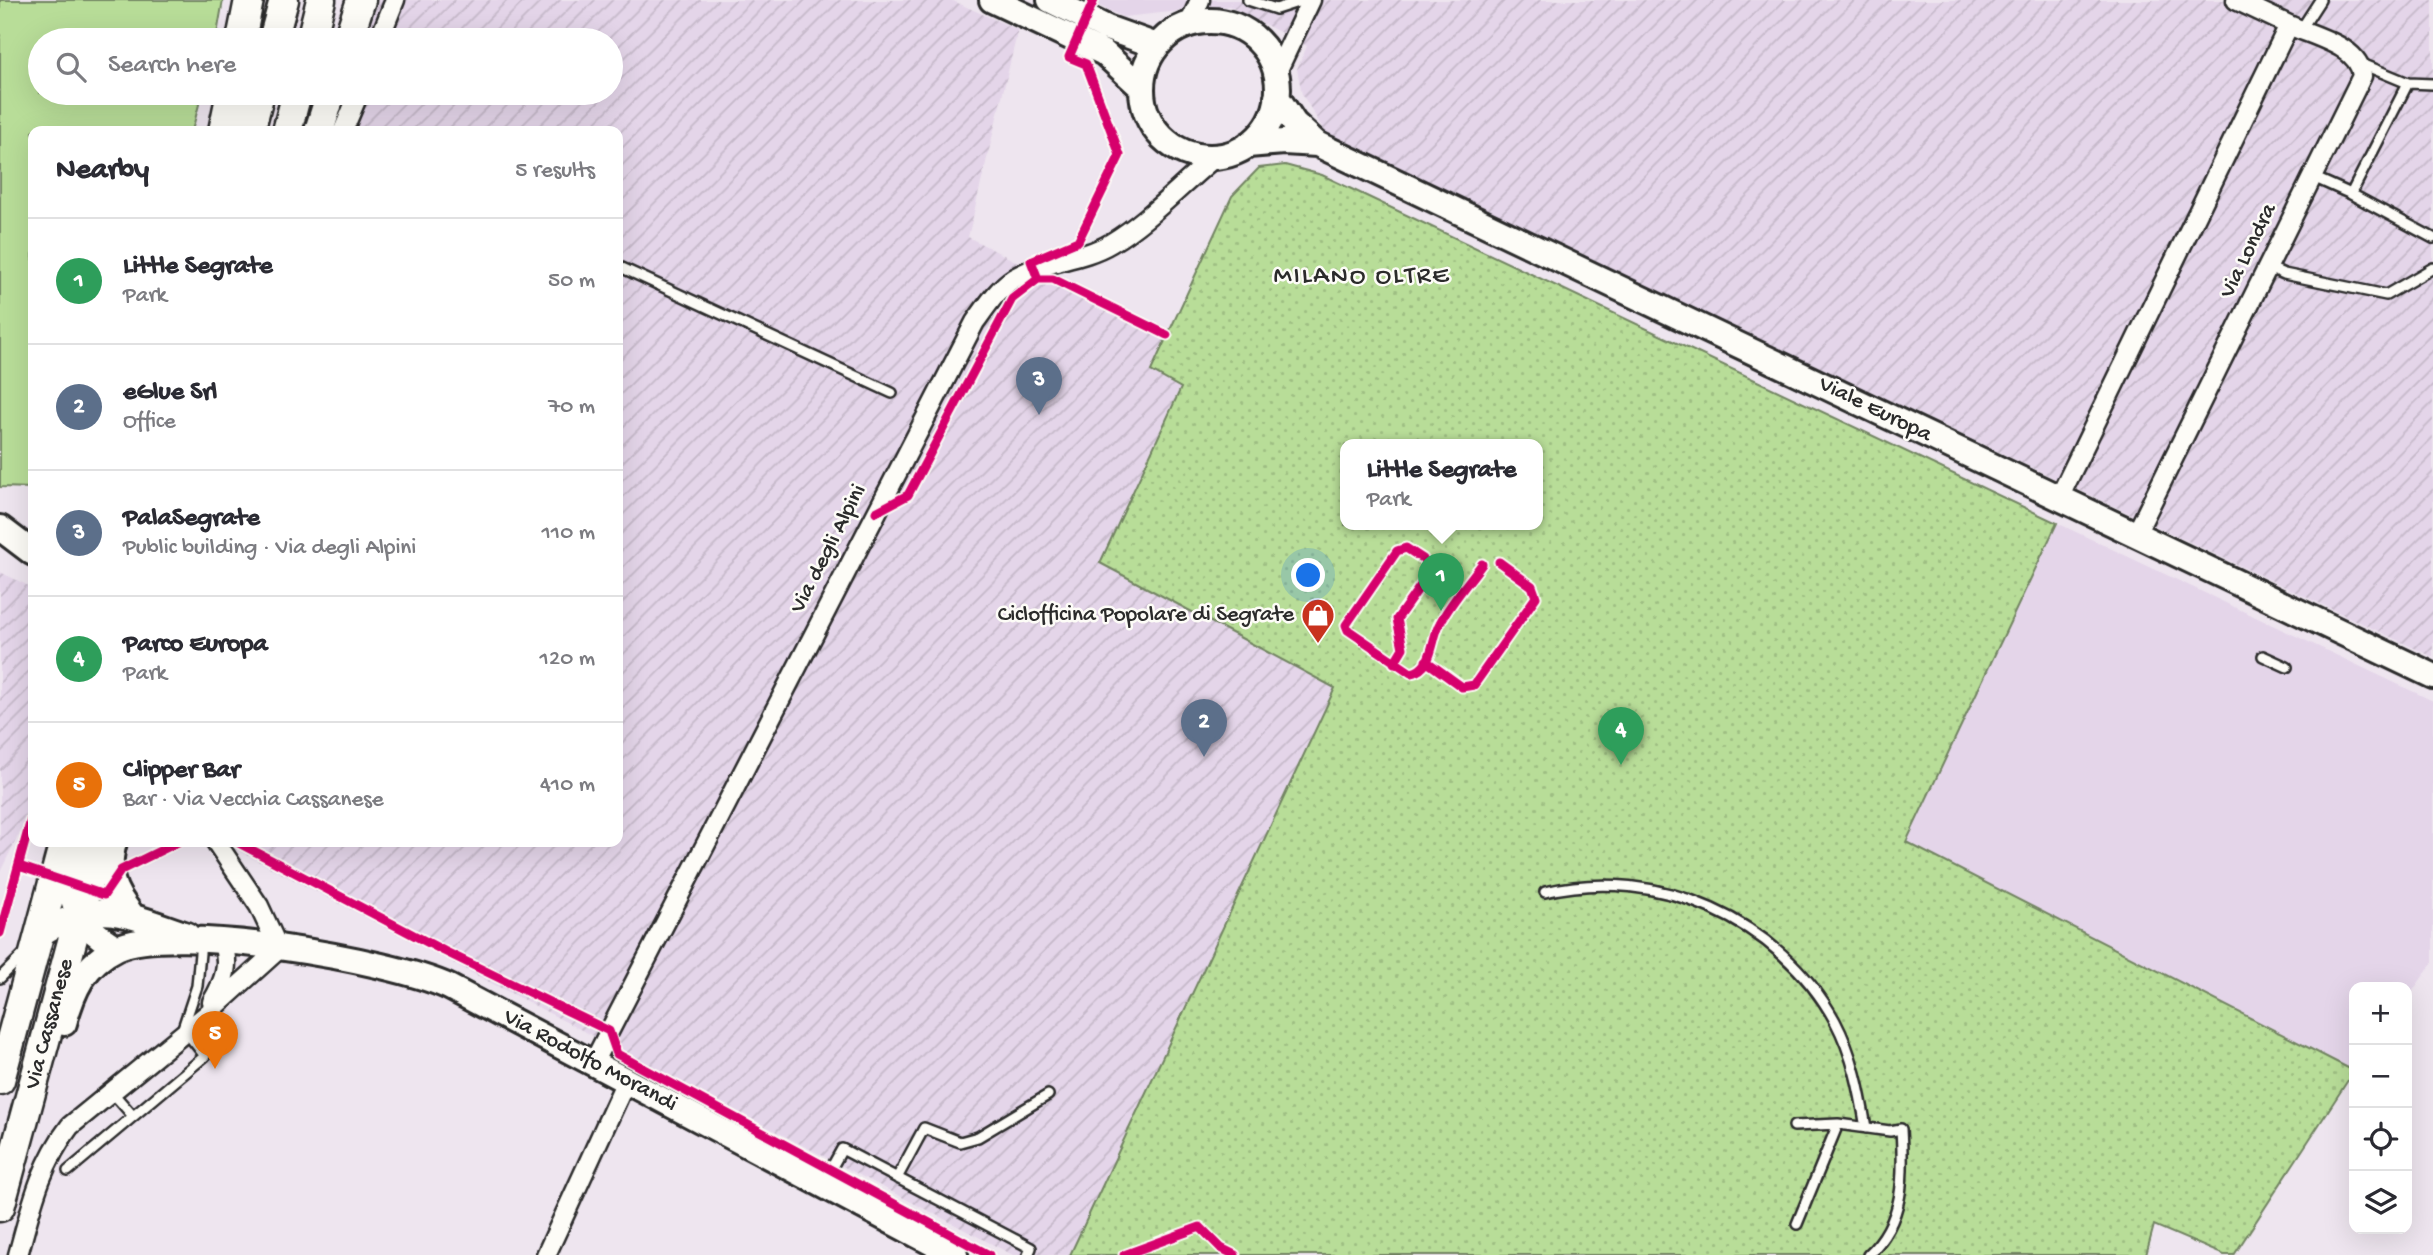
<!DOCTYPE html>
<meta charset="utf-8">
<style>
body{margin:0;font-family:"Gochi Hand",sans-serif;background:#f7f7f7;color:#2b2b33}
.controls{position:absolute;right:21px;bottom:21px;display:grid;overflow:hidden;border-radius:14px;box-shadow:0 7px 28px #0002}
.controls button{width:63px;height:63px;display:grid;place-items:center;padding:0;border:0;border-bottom:2px solid #e1e1e2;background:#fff;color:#2b2b33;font:35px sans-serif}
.you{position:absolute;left:1309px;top:576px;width:24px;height:24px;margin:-18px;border:5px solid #fff;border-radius:50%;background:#1a73e8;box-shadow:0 0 0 10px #1a73e833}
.badge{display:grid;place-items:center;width:46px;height:46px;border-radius:50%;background:#0b8043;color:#fff;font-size:23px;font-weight:700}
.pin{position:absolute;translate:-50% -58px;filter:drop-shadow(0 2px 4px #0008)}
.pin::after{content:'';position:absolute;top:37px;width:24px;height:21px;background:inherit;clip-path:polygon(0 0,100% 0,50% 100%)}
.popup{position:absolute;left:1340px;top:439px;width:203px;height:91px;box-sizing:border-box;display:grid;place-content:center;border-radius:14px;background:#fff;filter:drop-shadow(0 2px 5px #0005);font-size:23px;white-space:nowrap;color:#7c7c81}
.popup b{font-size:26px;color:#2b2b33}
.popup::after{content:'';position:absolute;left:50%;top:100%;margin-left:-14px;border:14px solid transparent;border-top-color:#fff}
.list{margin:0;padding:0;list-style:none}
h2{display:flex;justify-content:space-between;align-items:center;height:91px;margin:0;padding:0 28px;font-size:30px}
h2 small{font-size:23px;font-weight:400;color:#7c7c81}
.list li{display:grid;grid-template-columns:46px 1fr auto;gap:21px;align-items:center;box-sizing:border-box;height:126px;padding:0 28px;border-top:2px solid #e1e1e2}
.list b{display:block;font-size:26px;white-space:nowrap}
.list p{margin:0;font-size:23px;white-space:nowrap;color:#7c7c81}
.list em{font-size:23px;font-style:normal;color:#7c7c81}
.icon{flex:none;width:38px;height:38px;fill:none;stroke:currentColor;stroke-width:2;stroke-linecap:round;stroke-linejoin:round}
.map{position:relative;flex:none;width:2433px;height:1255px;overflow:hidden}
.search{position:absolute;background:#fff;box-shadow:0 7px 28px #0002;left:28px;top:28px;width:595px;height:77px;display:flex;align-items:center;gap:18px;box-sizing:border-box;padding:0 24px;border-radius:38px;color:#7c7c81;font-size:26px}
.panel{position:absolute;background:#fff;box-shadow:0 7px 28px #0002;left:28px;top:126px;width:595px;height:721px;border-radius:14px}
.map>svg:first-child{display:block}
</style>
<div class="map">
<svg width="2433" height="1255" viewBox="0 0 2433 1255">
<defs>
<pattern id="industrial-furrows" width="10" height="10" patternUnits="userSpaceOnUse" patternTransform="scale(1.75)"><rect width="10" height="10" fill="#e4d5e9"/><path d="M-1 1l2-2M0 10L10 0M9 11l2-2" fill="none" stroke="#c4b7c8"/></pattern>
<pattern id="park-dots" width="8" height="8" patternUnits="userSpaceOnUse" patternTransform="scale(1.75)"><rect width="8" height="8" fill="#b8dd98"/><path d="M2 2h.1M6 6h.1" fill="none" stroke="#9ebe83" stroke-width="1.8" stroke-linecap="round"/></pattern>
</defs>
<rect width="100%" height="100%" fill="#eee5ef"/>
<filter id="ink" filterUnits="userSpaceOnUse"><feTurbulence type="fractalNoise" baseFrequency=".0143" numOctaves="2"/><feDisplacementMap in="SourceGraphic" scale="14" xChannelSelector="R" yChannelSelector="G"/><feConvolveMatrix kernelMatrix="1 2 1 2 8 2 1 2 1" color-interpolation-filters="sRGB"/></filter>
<g filter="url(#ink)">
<path fill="#e4d5e9" d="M1086 0H1232L1229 6 1123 17Z
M2057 523 2433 701V962L2407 999V987H2354V1071L1906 842Z"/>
<path fill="url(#industrial-furrows)" d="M379 0H951L1018 30 968 237 1166 338 1151 371 1181 387 1100 563 1335 688 1070 1255H1013L221 842H618V131H333L346 93H611V40H365Z
M1232 0H2433V657L1326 134 1302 94 1297 69 1307 46 1229 6Z
M0 572 33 588V786L21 830 0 872Z"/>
<path fill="#b8dd98" stroke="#728462" stroke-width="2" d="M0 0H223L216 40H40V93H202L192 131H33V488L0 487Z"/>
<path fill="url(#park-dots)" stroke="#728462" stroke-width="2" fill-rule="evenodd" d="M1285 165 1322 175 2057 523 1906 842 2354 1071 2234 1255H2224L2154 1225 2146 1255H1070L1335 688 1100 563 1181 388 1151 371 1232 196 1259 168ZM1345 445H1537V525H1345Z"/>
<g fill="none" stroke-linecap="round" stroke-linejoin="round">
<defs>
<path id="lane" d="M1248 0 1276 9 1304 0
M2300 31 2320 0
M2362 64 2408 83 2351 194 2433 238
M2408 83 2433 84
M2313 177 2351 194
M618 266 892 393
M2268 267 2284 274 2386 295 2433 268
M2263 656 2287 667
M1545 892C1657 865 1780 920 1835 1021 1853 1055 1860 1091 1866 1128
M0 978 25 953
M112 1092 133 1116
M1838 1124 1890 1131 1901 1129C1904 1175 1905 1221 1868 1255
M1794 1126 1838 1124 1797 1224
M68 1171 205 1056 183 1028 197 986 201 942
M897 1178 924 1128 960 1142 978 1137 1048 1095
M823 1183 842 1149 1031 1248 1028 1255"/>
<path id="street" d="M2236 0 2289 25
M1189 24 1200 0
M379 40 395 0
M1276 74 1311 0
M343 131 359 93
M2059 498 2289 25C2313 36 2360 46 2362 76L2136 534
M212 1002C224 982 231 964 222 942
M593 1063 975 322C986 307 998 288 1014 278 1044 260 1081 261 1111 243 1148 221 1181 185 1215 157
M18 1255C31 1208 40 1165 70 1126L206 1015 279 949 259 906 216 842
M546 1255 626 1081"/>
<path id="secondary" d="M992 0 1104 53 1142 88
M1050 0 1107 28 1157 46
M1142 89a68 68 0 1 1 136 0a68 68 0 1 1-136 0Z
M1277 97 1294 123 1317 144 2433 676
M1248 145 1284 142 1317 144
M0 528 33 553
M114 842C106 873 111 889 131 914
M75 846C65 894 71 922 117 948
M39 935C98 896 127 915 187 935
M64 1023C73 990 84 964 117 948 173 922 392 960 449 987L955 1255"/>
<path id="primary" d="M241 40 249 0
M273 40 284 0
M311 40 321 0
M348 40 361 0
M223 131 231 93
M250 131 260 93
M287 131 297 93
M319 131 331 93
M0 1080 64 842
M0 1207 99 842"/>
</defs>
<use href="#lane" stroke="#2b2b2b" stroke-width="14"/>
<use href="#street" stroke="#2b2b2b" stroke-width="23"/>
<use href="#secondary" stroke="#2b2b2b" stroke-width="30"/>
<use href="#primary" stroke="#2b2b2b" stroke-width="33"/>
<use href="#lane" stroke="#fdfcf7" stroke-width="9"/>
<use href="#street" stroke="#fdfcf7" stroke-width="18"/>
<use href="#secondary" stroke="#fdfcf7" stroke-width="24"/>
<use href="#primary" stroke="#fdfcf7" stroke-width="28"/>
<defs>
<path id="cycleway" d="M1038 279H1053L1167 335
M876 512 908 495 1012 299 1038 279 1031 261 1078 241 1120 155 1086 64 1069 57 1094 0
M1423 559 1406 548 1397 551 1346 625 1348 630 1411 673C1434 669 1431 638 1440 623 1451 602 1468 583 1482 564
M1426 661 1462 687 1474 685 1536 597 1532 586 1499 562
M1394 663 1403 648 1397 619 1426 578
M237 842 444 951 609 1031 617 1054 989 1255
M19 866 104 895 121 870 178 842
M0 933 33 812
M1124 1255 1200 1227 1221 1248 1235 1255"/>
</defs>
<use href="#cycleway" stroke="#fdfcf7" stroke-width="13"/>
<use href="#cycleway" stroke="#d6006c" stroke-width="9"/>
</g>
</g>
<defs>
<symbol id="shop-pin" viewBox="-11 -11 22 30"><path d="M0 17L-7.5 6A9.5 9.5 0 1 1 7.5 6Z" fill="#c8321e" stroke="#fdfcf7"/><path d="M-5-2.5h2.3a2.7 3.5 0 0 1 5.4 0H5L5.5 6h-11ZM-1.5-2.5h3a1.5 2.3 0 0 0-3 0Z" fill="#fff"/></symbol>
</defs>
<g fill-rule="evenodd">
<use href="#shop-pin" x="1299" y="596" width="38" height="52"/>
</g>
<g text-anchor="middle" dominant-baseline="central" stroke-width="5" stroke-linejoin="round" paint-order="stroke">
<g font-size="23" fill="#2b2b2b" stroke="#fdfcf7">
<text transform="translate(2249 251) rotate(-64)">Via Londra</text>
<text transform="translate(1875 410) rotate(26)">Viale Europa</text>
<text transform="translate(829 549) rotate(-63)">Via degli Alpini</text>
<text transform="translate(50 1024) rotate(-75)">Via Cassanese</text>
<text transform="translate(590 1061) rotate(28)">Via Rodolfo Morandi</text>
</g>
<g font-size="23" fill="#2b2b2b" stroke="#fdfcf7" text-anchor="end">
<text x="1294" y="615">Ciclofficina Popolare di Segrate</text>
</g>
<g font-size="26" letter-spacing="2" fill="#2b2b2b" stroke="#fdfcf7">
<text x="1362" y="277">MILANO OLTRE</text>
</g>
</g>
</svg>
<div class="controls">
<button>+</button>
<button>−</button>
<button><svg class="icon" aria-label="locate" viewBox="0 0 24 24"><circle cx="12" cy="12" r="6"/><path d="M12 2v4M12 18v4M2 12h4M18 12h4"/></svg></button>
<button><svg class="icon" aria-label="layers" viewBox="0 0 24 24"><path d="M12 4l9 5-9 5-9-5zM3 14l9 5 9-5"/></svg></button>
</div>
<div class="you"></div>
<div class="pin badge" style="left:1441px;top:611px;background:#2e9e5b">1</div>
<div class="popup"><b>Little Segrate</b>Park</div>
<div class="pin badge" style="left:1204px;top:757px;background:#5c6f8a">2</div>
<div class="pin badge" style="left:1039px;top:415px;background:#5c6f8a">3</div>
<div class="pin badge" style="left:1621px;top:765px;background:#2e9e5b">4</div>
<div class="pin badge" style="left:215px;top:1069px;background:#e8710a">5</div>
<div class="search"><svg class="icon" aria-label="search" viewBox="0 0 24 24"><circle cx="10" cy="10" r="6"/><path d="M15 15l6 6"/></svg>Search here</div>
<section class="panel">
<h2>Nearby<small>5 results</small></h2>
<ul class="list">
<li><span class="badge" style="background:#2e9e5b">1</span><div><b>Little Segrate</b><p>Park</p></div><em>50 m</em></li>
<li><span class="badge" style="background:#5c6f8a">2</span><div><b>eGlue Srl</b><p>Office</p></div><em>70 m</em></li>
<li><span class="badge" style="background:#5c6f8a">3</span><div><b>PalaSegrate</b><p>Public building · Via degli Alpini</p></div><em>110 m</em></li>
<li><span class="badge" style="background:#2e9e5b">4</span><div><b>Parco Europa</b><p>Park</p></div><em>120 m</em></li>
<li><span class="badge" style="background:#e8710a">5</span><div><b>Clipper Bar</b><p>Bar · Via Vecchia Cassanese</p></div><em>410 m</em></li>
</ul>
</section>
</div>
